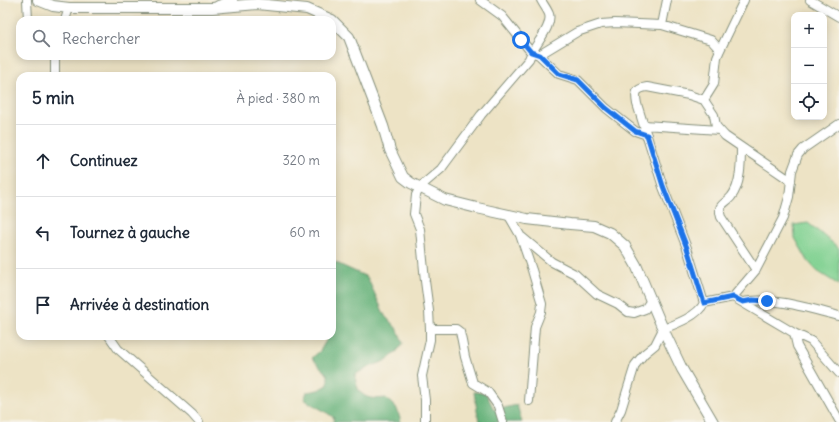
<!DOCTYPE html>
<html lang="fr">
<meta charset="utf-8">
<style>
body{margin:0;font-family:Delius,sans-serif;background:#f6f6f7;color:#1f2937}
.controls{position:absolute;right:12px;top:12px;display:grid;overflow:hidden;border-radius:8px;box-shadow:0 2px 10px #0003}
.controls button{width:36px;height:36px;display:grid;place-items:center;padding:0;border:0;border-bottom:1px solid #e0e1e3;background:#fff;color:#1f2937;font:20px sans-serif}
.stop{position:absolute;width:12px;height:12px;margin:-9px;border:3px solid #1a73e8;border-radius:50%;background:#fff}
.stop.end{background:#1a73e8;border-color:#fff;box-shadow:0 1px 4px #0008}
.list{margin:0;padding:0;list-style:none}
h2{display:flex;justify-content:space-between;align-items:center;height:52px;margin:0;padding:0 16px;font-size:17px}
h2 small{font-size:13px;font-weight:400;color:#747a83}
.list li{display:grid;grid-template-columns:26px 1fr auto;gap:12px;align-items:center;box-sizing:border-box;height:72px;padding:0 16px;border-top:1px solid #e0e1e3}
.list b{display:block;font-size:15px;white-space:nowrap}
.list em{font-size:13px;font-style:normal;color:#747a83}
.icon{flex:none;width:22px;height:22px;fill:none;stroke:currentColor;stroke-width:2;stroke-linecap:round;stroke-linejoin:round}
.map{position:relative;flex:none;width:839px;height:422px;overflow:hidden}
.search{position:absolute;background:#fff;box-shadow:0 2px 10px #0003;left:16px;top:16px;width:320px;height:44px;display:flex;align-items:center;gap:10px;box-sizing:border-box;padding:0 14px;border-radius:12px;color:#747a83;font-size:15px}
.panel{position:absolute;background:#fff;box-shadow:0 2px 10px #0003;left:16px;top:72px;width:320px;height:268px;border-radius:12px}
.map>svg:first-child{display:block}
</style>
<div class="map">
<svg width="839" height="422" viewBox="0 0 839 422">
<rect width="100%" height="100%" fill="#f7f3e8"/>
<filter id="ink" filterUnits="userSpaceOnUse"><feTurbulence type="fractalNoise" baseFrequency=".025" numOctaves="2"/><feDisplacementMap in="SourceGraphic" scale="8" xChannelSelector="R" yChannelSelector="G"/><feConvolveMatrix kernelMatrix="1 2 1 2 8 2 1 2 1" color-interpolation-filters="sRGB"/></filter>
<filter id="wash" filterUnits="userSpaceOnUse"><feTurbulence type="fractalNoise" baseFrequency=".012" numOctaves="4" result="noise"/><feDisplacementMap in="SourceGraphic" scale="16" xChannelSelector="R" yChannelSelector="G"/><feGaussianBlur stdDeviation="0.9" result="paint"/><feColorMatrix in="noise" values="0 0 0 0 0 0 0 0 0 0 0 0 0 0 0 0 0 1.4 0 .05"/><feComposite in="paint" operator="in"/></filter>
<g filter="url(#wash)">
<rect width="100%" height="100%" fill="#ede3c5"/>
<path fill="#82d293" stroke="#508864" d="M808 223 839 248V285L817 271 808 261 795 238 794 225Z"/>
<path fill="#69b47d" stroke="#447858" d="M332 261 367 277 385 316 398 330 403 343C388 367 374 361 355 375 357 397 367 400 386 398L397 409 401 422H333L334 418C326 411 314 406 304 399L307 392 318 390 328 385V375L312 358 320 351 327 339 326 336H332Z
M474 392 486 393 494 410 517 405 522 422H479Z"/>
</g>
<g filter="url(#ink)">
<g fill="none" stroke-linecap="round" stroke-linejoin="round">
<defs>
<path id="minor" d="M27 0 28 20
M480 0 502 16 531 52 539 55 559 74 578 80 606 108 635 131 647 135
M810 0 839 17
M218 5 233 0
M65 20 69 8
M662 25 667 0
M539 55 577 32 601 24 615 23 662 25 711 40 720 50
M55 56V76
M704 100 714 84 717 57 720 50 744 0
M644 125 719 130
M741 148C741 162 741 185 731 197 724 205 717 204 721 217L756 270
M509 216 520 235 532 270 542 304 541 312 535 327 529 401
M522 237 552 262 575 274 597 294 618 304 628 312 634 313 645 309 651 300
M733 297 794 333 811 341 839 373
M743 302C770 296 812 309 839 316
M704 303 733 297 756 270 783 218 789 197 792 171 798 155 803 149 839 124
M430 329H456L460 332 462 341 465 357 473 383 488 392 498 406 503 422
M794 333 797 346 839 420
M109 336 118 349 192 414 199 422
M425 422V400L422 376 430 340V329L429 311 425 281 420 229 414 214 416 195 420 187 441 169 481 115 529 59C533 46 553 27 549 14 547 9 543 4 541 0
M615 422 621 410 635 365 644 354 655 345 663 329C676 324 698 316 704 303L687 248 663 187 637 104C635 93 635 89 647 87L689 95 704 100 714 115 716 126 725 136 791 181"/>
<path id="major" d="M38 0 53 6 69 8H212L257 4 307 9 332 20
M332 20 349 37 383 126 390 150 403 177 411 183 445 200 477 208 527 219 570 224 594 226 610 233 625 246 636 265 663 329 682 369 713 422"/>
</defs>
<use href="#minor" stroke="#86907c" stroke-width="10"/>
<use href="#major" stroke="#86907c" stroke-width="12"/>
<use href="#minor" stroke="#fff" stroke-width="8"/>
<use href="#major" stroke="#fff" stroke-width="10"/>
</g>
</g>
<g fill="none" stroke-linecap="round" stroke-linejoin="round" filter="url(#ink)">
<path stroke="#1a73e8" stroke-width="5" d="M521 40 531 52 540 55 559 74 578 80 606 108 635 131 647 135 663 186 687 248 704 303 733 297 743 302 753 300 767 301"/>
</g>
</svg>
<div class="controls">
<button>+</button>
<button>−</button>
<button><svg class="icon" aria-label="locate" viewBox="0 0 24 24"><circle cx="12" cy="12" r="6"/><path d="M12 2v4M12 18v4M2 12h4M18 12h4"/></svg></button>
</div>
<div class="stop" style="left:521px;top:40px"></div>
<div class="stop end" style="left:767px;top:301px"></div>
<div class="search"><svg class="icon" aria-label="search" viewBox="0 0 24 24"><circle cx="10" cy="10" r="6"/><path d="M15 15l6 6"/></svg>Rechercher</div>
<section class="panel">
<h2>5 min<small>À pied · 380 m</small></h2>
<ul class="list">
<li><svg class="icon" aria-label="ahead" viewBox="0 0 24 24"><path d="M12 20V5M6 11l6-6 6 6"/></svg><div><b>Continuez</b></div><em>320 m</em></li>
<li><svg class="icon" aria-label="left" viewBox="0 0 24 24"><path d="M17 20v-9H6M10 6l-5 5 5 5"/></svg><div><b>Tournez à gauche</b></div><em>60 m</em></li>
<li><svg class="icon" aria-label="arrive" viewBox="0 0 24 24"><path d="M6 21V4h12l-3 4 3 4H6"/></svg><div><b>Arrivée à destination</b></div></li>
</ul>
</section>
</div>
